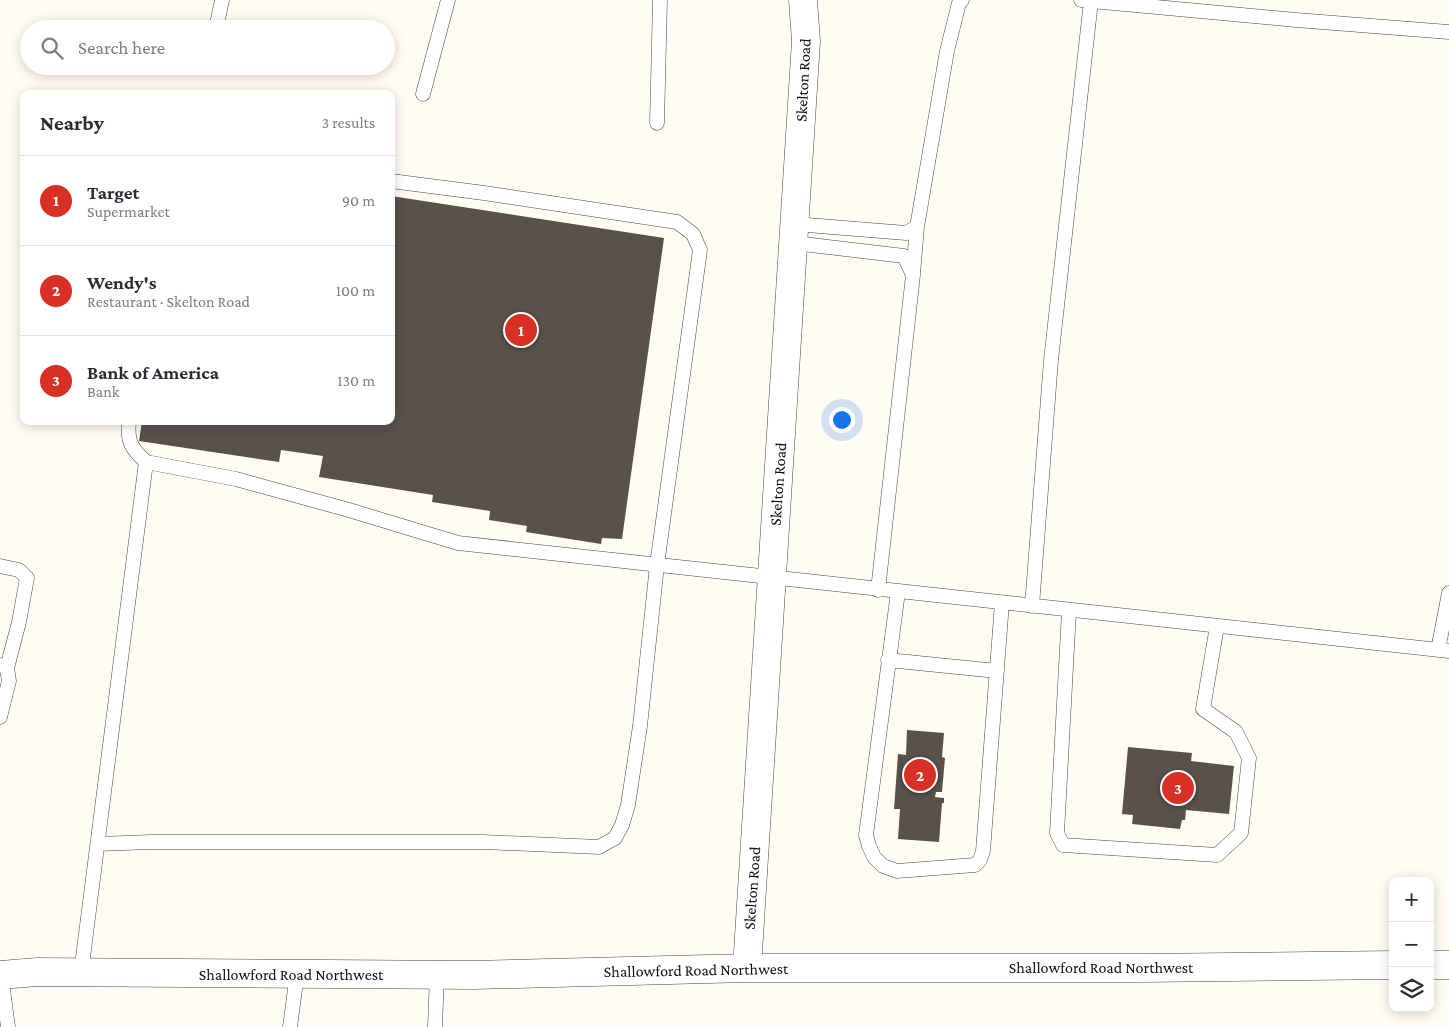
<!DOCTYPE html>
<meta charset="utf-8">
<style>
body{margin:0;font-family:"Crimson Pro",serif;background:#f2f2f3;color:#2b2b33}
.controls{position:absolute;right:15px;bottom:15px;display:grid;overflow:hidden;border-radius:10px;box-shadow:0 2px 12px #0003}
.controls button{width:45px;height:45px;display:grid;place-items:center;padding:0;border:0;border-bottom:1px solid #e1e1e2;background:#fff;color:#2b2b33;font:25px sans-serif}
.you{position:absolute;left:841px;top:419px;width:18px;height:18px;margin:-12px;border:4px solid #fff;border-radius:50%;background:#1a73e8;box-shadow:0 0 0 8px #1a73e833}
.badge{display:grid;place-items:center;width:32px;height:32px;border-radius:50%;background:#d93025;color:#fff;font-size:16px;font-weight:700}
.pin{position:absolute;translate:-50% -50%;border:2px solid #fff;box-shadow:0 1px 5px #0006}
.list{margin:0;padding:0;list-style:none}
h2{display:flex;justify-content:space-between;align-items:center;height:65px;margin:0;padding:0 20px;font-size:21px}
h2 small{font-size:16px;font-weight:400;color:#7c7c81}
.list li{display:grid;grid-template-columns:32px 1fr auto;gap:15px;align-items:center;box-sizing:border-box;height:90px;padding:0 20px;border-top:1px solid #e1e1e2}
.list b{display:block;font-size:19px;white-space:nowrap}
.list p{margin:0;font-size:16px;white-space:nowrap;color:#7c7c81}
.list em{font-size:16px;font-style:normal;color:#7c7c81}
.icon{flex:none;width:28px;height:28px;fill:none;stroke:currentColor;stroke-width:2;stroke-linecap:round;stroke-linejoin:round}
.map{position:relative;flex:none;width:1449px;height:1027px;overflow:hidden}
.search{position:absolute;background:#fff;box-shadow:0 2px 12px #0003;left:20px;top:20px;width:375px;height:55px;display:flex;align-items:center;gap:12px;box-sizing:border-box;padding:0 18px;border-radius:28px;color:#7c7c81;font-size:19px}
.panel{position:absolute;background:#fff;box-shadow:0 2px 12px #0003;left:20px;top:90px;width:375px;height:335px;border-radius:10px}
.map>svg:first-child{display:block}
</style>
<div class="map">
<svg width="1449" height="1027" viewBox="0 0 1449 1027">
<rect width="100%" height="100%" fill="#fffdf3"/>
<path fill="#59514c" d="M391 196 664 238 622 539 602 538 601 544 526 532 527 526 489 520 490 511 432 502 433 495 319 477 323 456 281 450 279 462 139 441 142 421H391Z
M907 730 944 733 942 757 945 758 942 792H936L935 797 944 798V803H942L939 842 898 839 900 809H894L898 754 906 755Z
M1128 747 1192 753 1191 761 1234 766 1229 814 1186 810 1185 820H1182L1180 829 1132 824 1133 815 1122 814Z"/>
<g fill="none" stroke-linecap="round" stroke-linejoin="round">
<defs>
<path id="service" d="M1081 0 1296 20 1449 32
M216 29 222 0
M423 94 448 0
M657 123 660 0
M795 224 906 233 917 227 947 51 959 3 962 0
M794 243 904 256 913 275 878 590
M913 274 917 227
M129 421C127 442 131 448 146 462
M0 566 19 570 27 578 19 622 7 668
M898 592 866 835 869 846 874 857 883 866 897 871 975 865 980 860 983 851 1002 603
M1032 606 1051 360 1091 1
M1069 611 1057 833 1063 845 1217 855 1241 833 1249 758 1236 732 1203 709 1217 626
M1438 650 1449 593
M888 660 997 671
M0 665 7 668 9 681 0 717
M98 844 151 842H483L599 847 615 838 622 825 628 805 640 726 657 565 700 250 693 234 677 222 484 193 391 181
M81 973 146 462 236 479 349 510 458 543 1449 651
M1 975 8 1027
M290 1027 297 974
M435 1027 437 975"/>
<path id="minor" d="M1430 965H1449
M747 968 806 41 803 0
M0 975 37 972 474 975 747 968H1142L1393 965"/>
</defs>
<use href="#service" stroke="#434343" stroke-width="15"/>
<use href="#minor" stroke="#434343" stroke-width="29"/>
<use href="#service" stroke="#fff" stroke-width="14"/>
<use href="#minor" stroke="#fff" stroke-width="28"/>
</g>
<g text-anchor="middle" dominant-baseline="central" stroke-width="5" stroke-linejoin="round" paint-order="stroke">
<g font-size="16" fill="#101010" stroke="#fff">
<text transform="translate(803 80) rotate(-87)">Skelton Road</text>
<text transform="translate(778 484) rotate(-86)">Skelton Road</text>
<text transform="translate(752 888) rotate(-86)">Skelton Road</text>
<text x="1101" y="967">Shallowford Road Northwest</text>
<text transform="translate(696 970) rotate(-1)">Shallowford Road Northwest</text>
<text x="291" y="974">Shallowford Road Northwest</text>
</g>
</g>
</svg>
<div class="controls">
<button>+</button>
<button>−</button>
<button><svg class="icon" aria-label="layers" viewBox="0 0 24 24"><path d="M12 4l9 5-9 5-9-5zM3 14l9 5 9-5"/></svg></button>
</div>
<div class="you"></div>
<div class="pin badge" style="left:521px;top:330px">1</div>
<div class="pin badge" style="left:920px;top:775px">2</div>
<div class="pin badge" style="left:1178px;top:788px">3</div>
<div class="search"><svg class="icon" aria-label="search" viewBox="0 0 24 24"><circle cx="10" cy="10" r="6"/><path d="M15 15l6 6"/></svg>Search here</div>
<section class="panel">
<h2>Nearby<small>3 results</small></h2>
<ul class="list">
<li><span class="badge">1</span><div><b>Target</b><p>Supermarket</p></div><em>90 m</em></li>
<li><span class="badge">2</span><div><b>Wendy's</b><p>Restaurant · Skelton Road</p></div><em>100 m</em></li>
<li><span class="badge">3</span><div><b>Bank of America</b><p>Bank</p></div><em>130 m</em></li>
</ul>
</section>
</div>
